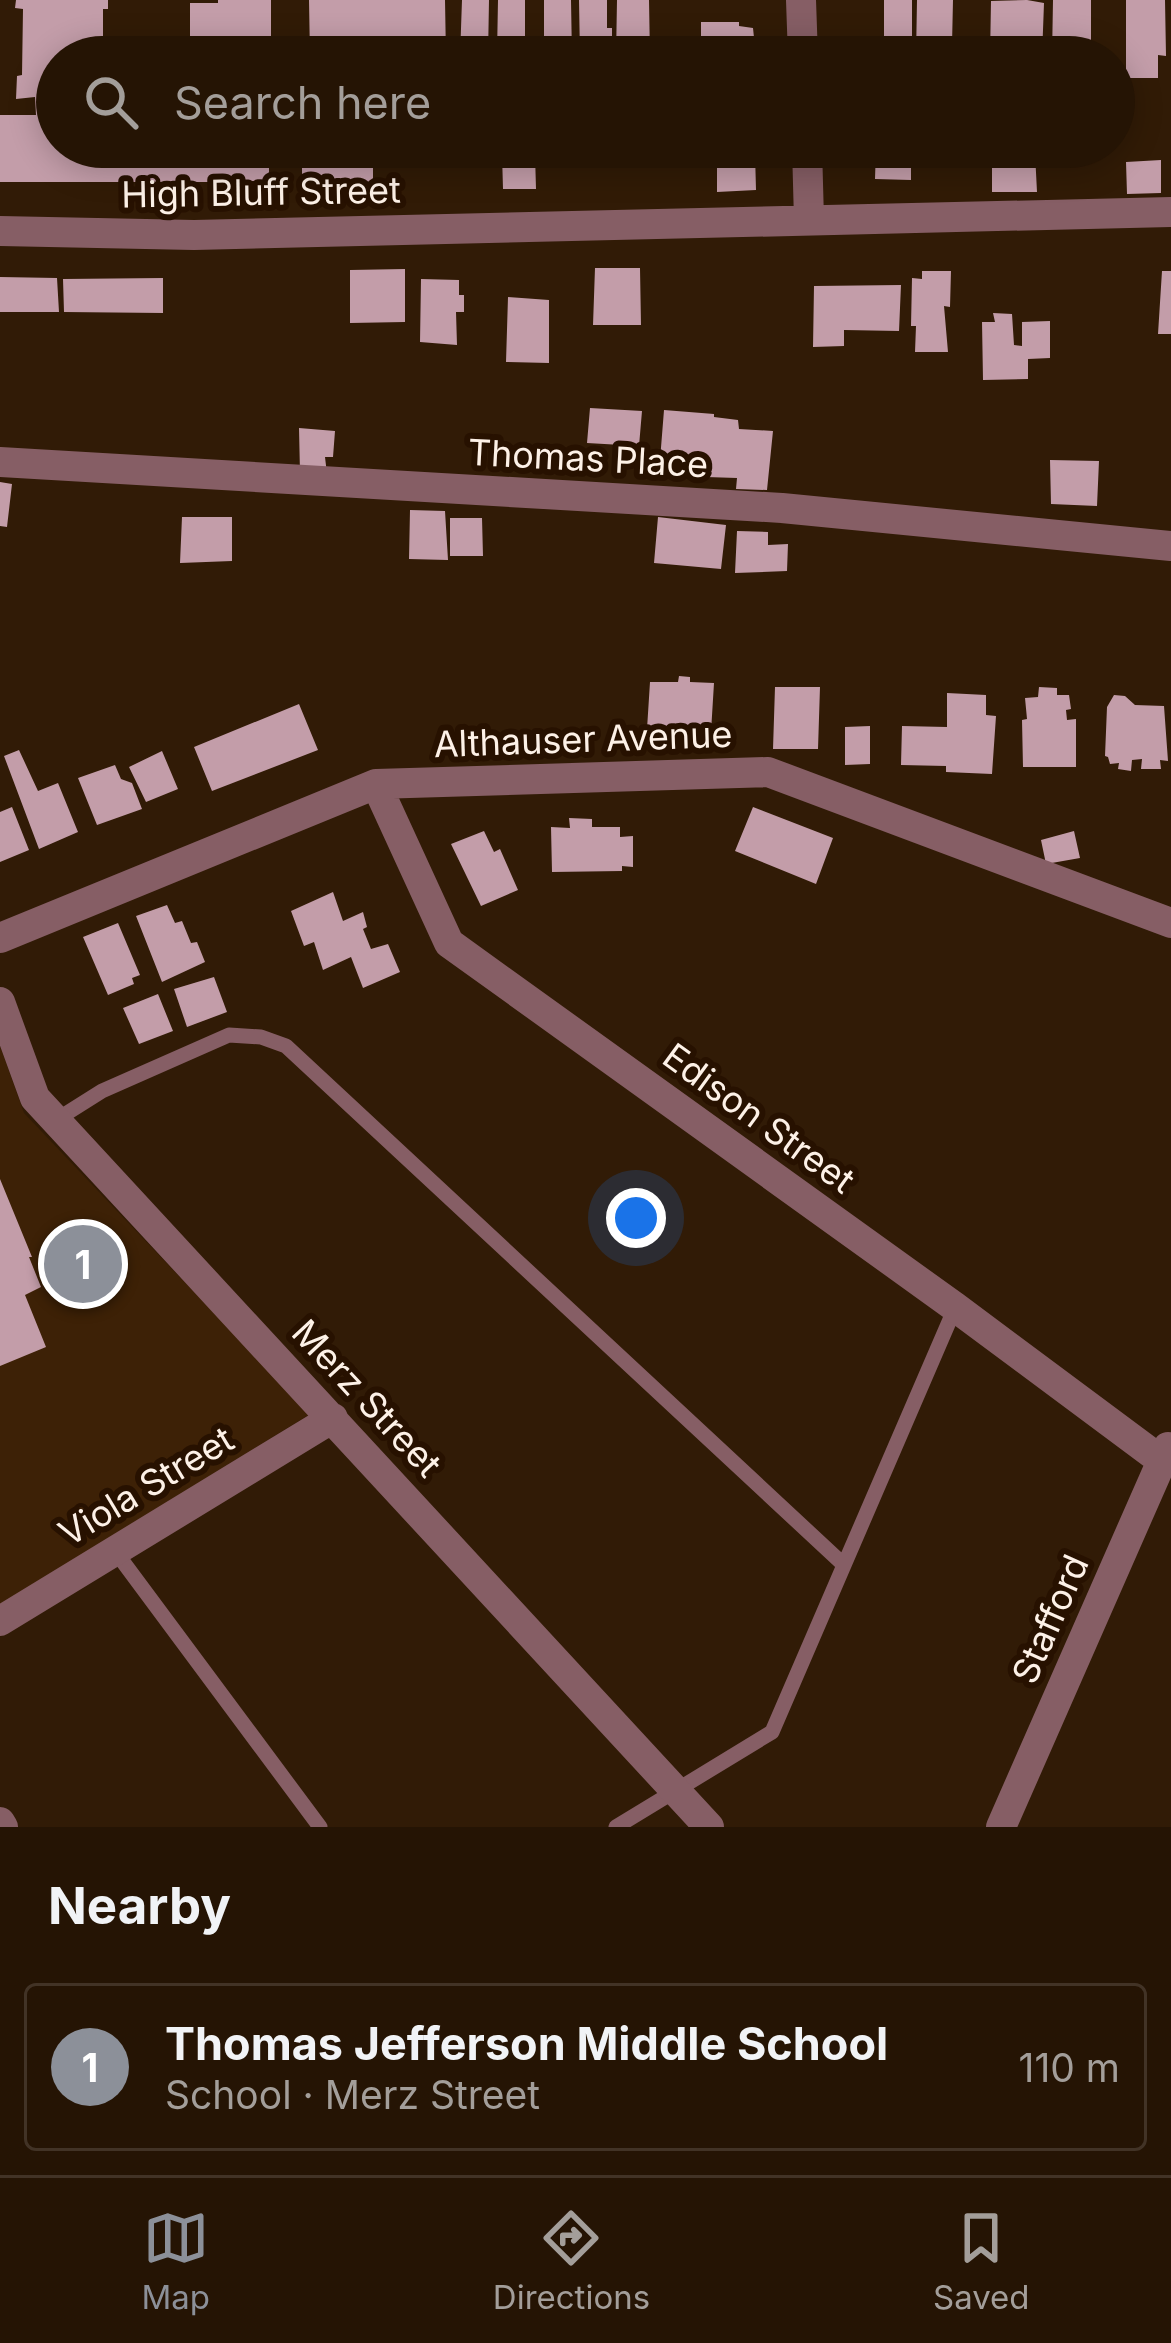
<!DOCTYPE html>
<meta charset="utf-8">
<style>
body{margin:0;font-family:Inter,sans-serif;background:#2d1d0e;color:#f1f3f6}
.you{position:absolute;left:636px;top:1218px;width:42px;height:42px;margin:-30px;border:9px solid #fff;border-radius:50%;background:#1a73e8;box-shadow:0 0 0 18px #1a73e833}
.badge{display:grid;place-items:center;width:78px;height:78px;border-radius:50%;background:#8c9099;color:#fff;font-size:39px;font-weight:700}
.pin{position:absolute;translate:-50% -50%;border:6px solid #fff;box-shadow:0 3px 12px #0006}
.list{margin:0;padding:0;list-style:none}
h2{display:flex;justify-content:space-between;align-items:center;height:156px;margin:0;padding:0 48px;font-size:51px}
h2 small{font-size:39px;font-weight:400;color:#a39e9a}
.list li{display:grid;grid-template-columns:78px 1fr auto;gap:36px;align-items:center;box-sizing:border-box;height:168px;margin:0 24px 24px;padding:0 24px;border:3px solid #423326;border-radius:12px}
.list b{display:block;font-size:45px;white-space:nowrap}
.list p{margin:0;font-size:39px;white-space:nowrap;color:#a39e9a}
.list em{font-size:39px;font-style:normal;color:#a39e9a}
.icon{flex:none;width:66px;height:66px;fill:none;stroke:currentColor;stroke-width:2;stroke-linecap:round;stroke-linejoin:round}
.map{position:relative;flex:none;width:1171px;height:1827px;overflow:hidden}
.search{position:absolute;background:#251404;box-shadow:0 6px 30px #0003;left:36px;right:36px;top:36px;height:132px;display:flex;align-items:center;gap:30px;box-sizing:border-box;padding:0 42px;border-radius:66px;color:#a39e9a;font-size:45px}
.sheet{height:348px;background:#251404}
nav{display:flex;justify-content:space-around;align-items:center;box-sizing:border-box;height:168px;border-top:3px solid #423326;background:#251404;font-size:33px;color:#a39e9a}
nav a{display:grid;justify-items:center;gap:6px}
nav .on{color:#8c9099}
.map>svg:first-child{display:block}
</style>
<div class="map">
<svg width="1171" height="1827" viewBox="0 0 1171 1827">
<rect width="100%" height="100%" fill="#311b06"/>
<path fill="#3d2106" d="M0 1046 24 1113 310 1414 0 1605Z"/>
<path fill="#c39da9" d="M16 0H108V9H103V57H57V147H269V181H244L243 188H218L216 182H0V115H36L35 97 16 99 17 76 22 75 23 9 15 8Z
M218 0H271V57H190V3H218Z
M309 0H445L446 57H310Z
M462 0H489L488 57H460Z
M498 0H525V54H497Z
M544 0H571L572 57H544Z
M579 0H607V28H612V57H580Z
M617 0H649L650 57H616Z
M884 0H912V57H859V48L884 47Z
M917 0H953L952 45 963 46V57H916Z
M1027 0 1044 3 1042 57H990L991 1Z
M1053 0H1091V52L1080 51V57H1052Z
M1126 0H1165L1166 56 1158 55V78H1126Z
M701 22H739V26L753 28 756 57H701Z
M302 147H446V166H373V182L302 181Z
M624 147H662L663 158 624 157Z
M876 147H911V180L875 179Z
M717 152 755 153 756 190 717 192Z
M992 152 1035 153 1037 192H992Z
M502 154H535L536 189H503Z
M1161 160V193L1127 194 1126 162Z
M595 268H640L641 325H593Z
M405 269V322L350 323V270Z
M922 271H951L950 307 944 306 948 352H915L916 326H911L912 278 922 279Z
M1162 271H1171V334H1158Z
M0 277 57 278 59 312H0Z
M163 278V313L64 312 63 279Z
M421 279 459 280V295H464V312H456L457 345 420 342Z
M901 285 899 331 844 330V346L813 347 814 286Z
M508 297 549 300V363L506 362Z
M993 313 1012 314 1014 345 1022 346V322L1050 321V358L1028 359V379L983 380 982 322H995Z
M590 408 642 411 639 446 587 443Z
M664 410 714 414V417L738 420 739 429 773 431 767 490 736 489 737 478 706 477 707 462 660 460Z
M299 428 335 431 333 457H325L327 474 300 473Z
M1050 460 1099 461 1097 506 1051 504Z
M0 482 12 484 7 527 0 526Z
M410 510 445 511 448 560 409 559Z
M182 517H232V561L180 563Z
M658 517 726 525 721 569 654 563Z
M450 518H482L483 556H450Z
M737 531 768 532V545L788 544 787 571 735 573Z
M679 676 690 677V682L714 683 711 732 647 729 650 682H678Z
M775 687H820L818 749H773Z
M1039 687 1057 688V695H1069L1071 709 1066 710 1067 720 1076 719V767H1023L1022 720 1027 719 1025 698 1038 697Z
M947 693 986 695V715L996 716 992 774 946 772V766L901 765 902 726 947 727Z
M1114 695 1125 696 1135 705 1164 706 1168 761 1160 760 1161 769H1141L1142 759 1132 760 1131 771 1118 769 1119 763 1110 764 1108 757 1105 756 1107 707Z
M299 704 318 750 212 791 194 747Z
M870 726V764L845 765V727Z
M19 750 38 791 58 783 78 832 39 849 4 756Z
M162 751 178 789 146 802 129 767Z
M115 765 121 779 132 783 142 809 97 825 78 778Z
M12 807 29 850 0 862V812Z
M753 807 833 838 816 884 735 851Z
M569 818 592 819V827H620V837L633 836V867L622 866V871L552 872 551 827 570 828Z
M484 831 494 852 500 849 518 890 481 906 451 844Z
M1074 831 1080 858 1046 864 1041 840Z
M333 892 343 921 363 912 367 927 363 929 371 949 388 944 400 972 363 988 351 957 323 970 314 942 304 946 291 911Z
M167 905 175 923 182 921 191 943 197 942 205 962 162 982 136 916Z
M118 923 140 975 132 978 134 984 108 995 83 937Z
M214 977 227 1012 187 1027 174 989Z
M158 994 173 1031 139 1044 123 1008Z
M0 1179 32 1257H29L41 1287 25 1295 46 1347 0 1366Z"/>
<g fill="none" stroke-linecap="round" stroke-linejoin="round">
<path stroke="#865e65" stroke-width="15" d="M56 1120 102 1091 229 1035 261 1037 286 1046 844 1565
M115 1551 320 1827
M616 1827 772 1732 955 1308"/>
<path stroke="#865e65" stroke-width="30" d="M801 0 803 57
M807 147 809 220
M0 231 194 235 1171 212
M0 462 782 508 1171 546
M376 784 449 943 955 1307 1162 1461
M0 938 376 784 768 772 1171 923
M0 1002 35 1098 709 1827
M0 1621 333 1418
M0 1822 3 1827
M1001 1827 1168 1447"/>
</g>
<g text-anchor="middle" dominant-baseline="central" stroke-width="12" stroke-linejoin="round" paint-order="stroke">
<g font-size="36" fill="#fdf1e7" stroke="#271100">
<text transform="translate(261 192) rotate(-1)">High Bluff Street</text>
<text transform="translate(588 458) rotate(3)">Thomas Place</text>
<text transform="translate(583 739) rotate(-2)">Althauser Avenue</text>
<text transform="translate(759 1118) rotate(36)">Edison Street</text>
<text transform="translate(367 1398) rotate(47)">Merz Street</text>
<text transform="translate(146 1486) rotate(-31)">Viola Street</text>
<text transform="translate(1050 1619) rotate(-66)">Stafford</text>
</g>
</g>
</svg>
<div class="you"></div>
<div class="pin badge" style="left:83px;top:1264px">1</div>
<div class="search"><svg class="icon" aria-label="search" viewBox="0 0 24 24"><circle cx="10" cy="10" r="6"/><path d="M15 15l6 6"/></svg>Search here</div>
</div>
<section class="sheet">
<h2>Nearby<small></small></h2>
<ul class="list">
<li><span class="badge">1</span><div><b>Thomas Jefferson Middle School</b><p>School · Merz Street</p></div><em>110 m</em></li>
</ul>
</section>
<nav>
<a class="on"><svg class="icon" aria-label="map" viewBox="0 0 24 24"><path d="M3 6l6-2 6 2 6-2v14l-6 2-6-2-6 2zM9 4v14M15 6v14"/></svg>Map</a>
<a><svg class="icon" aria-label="directions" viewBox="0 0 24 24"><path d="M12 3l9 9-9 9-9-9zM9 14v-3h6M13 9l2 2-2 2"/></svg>Directions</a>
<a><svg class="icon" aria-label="saved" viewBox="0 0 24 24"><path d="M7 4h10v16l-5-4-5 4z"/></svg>Saved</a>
</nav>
